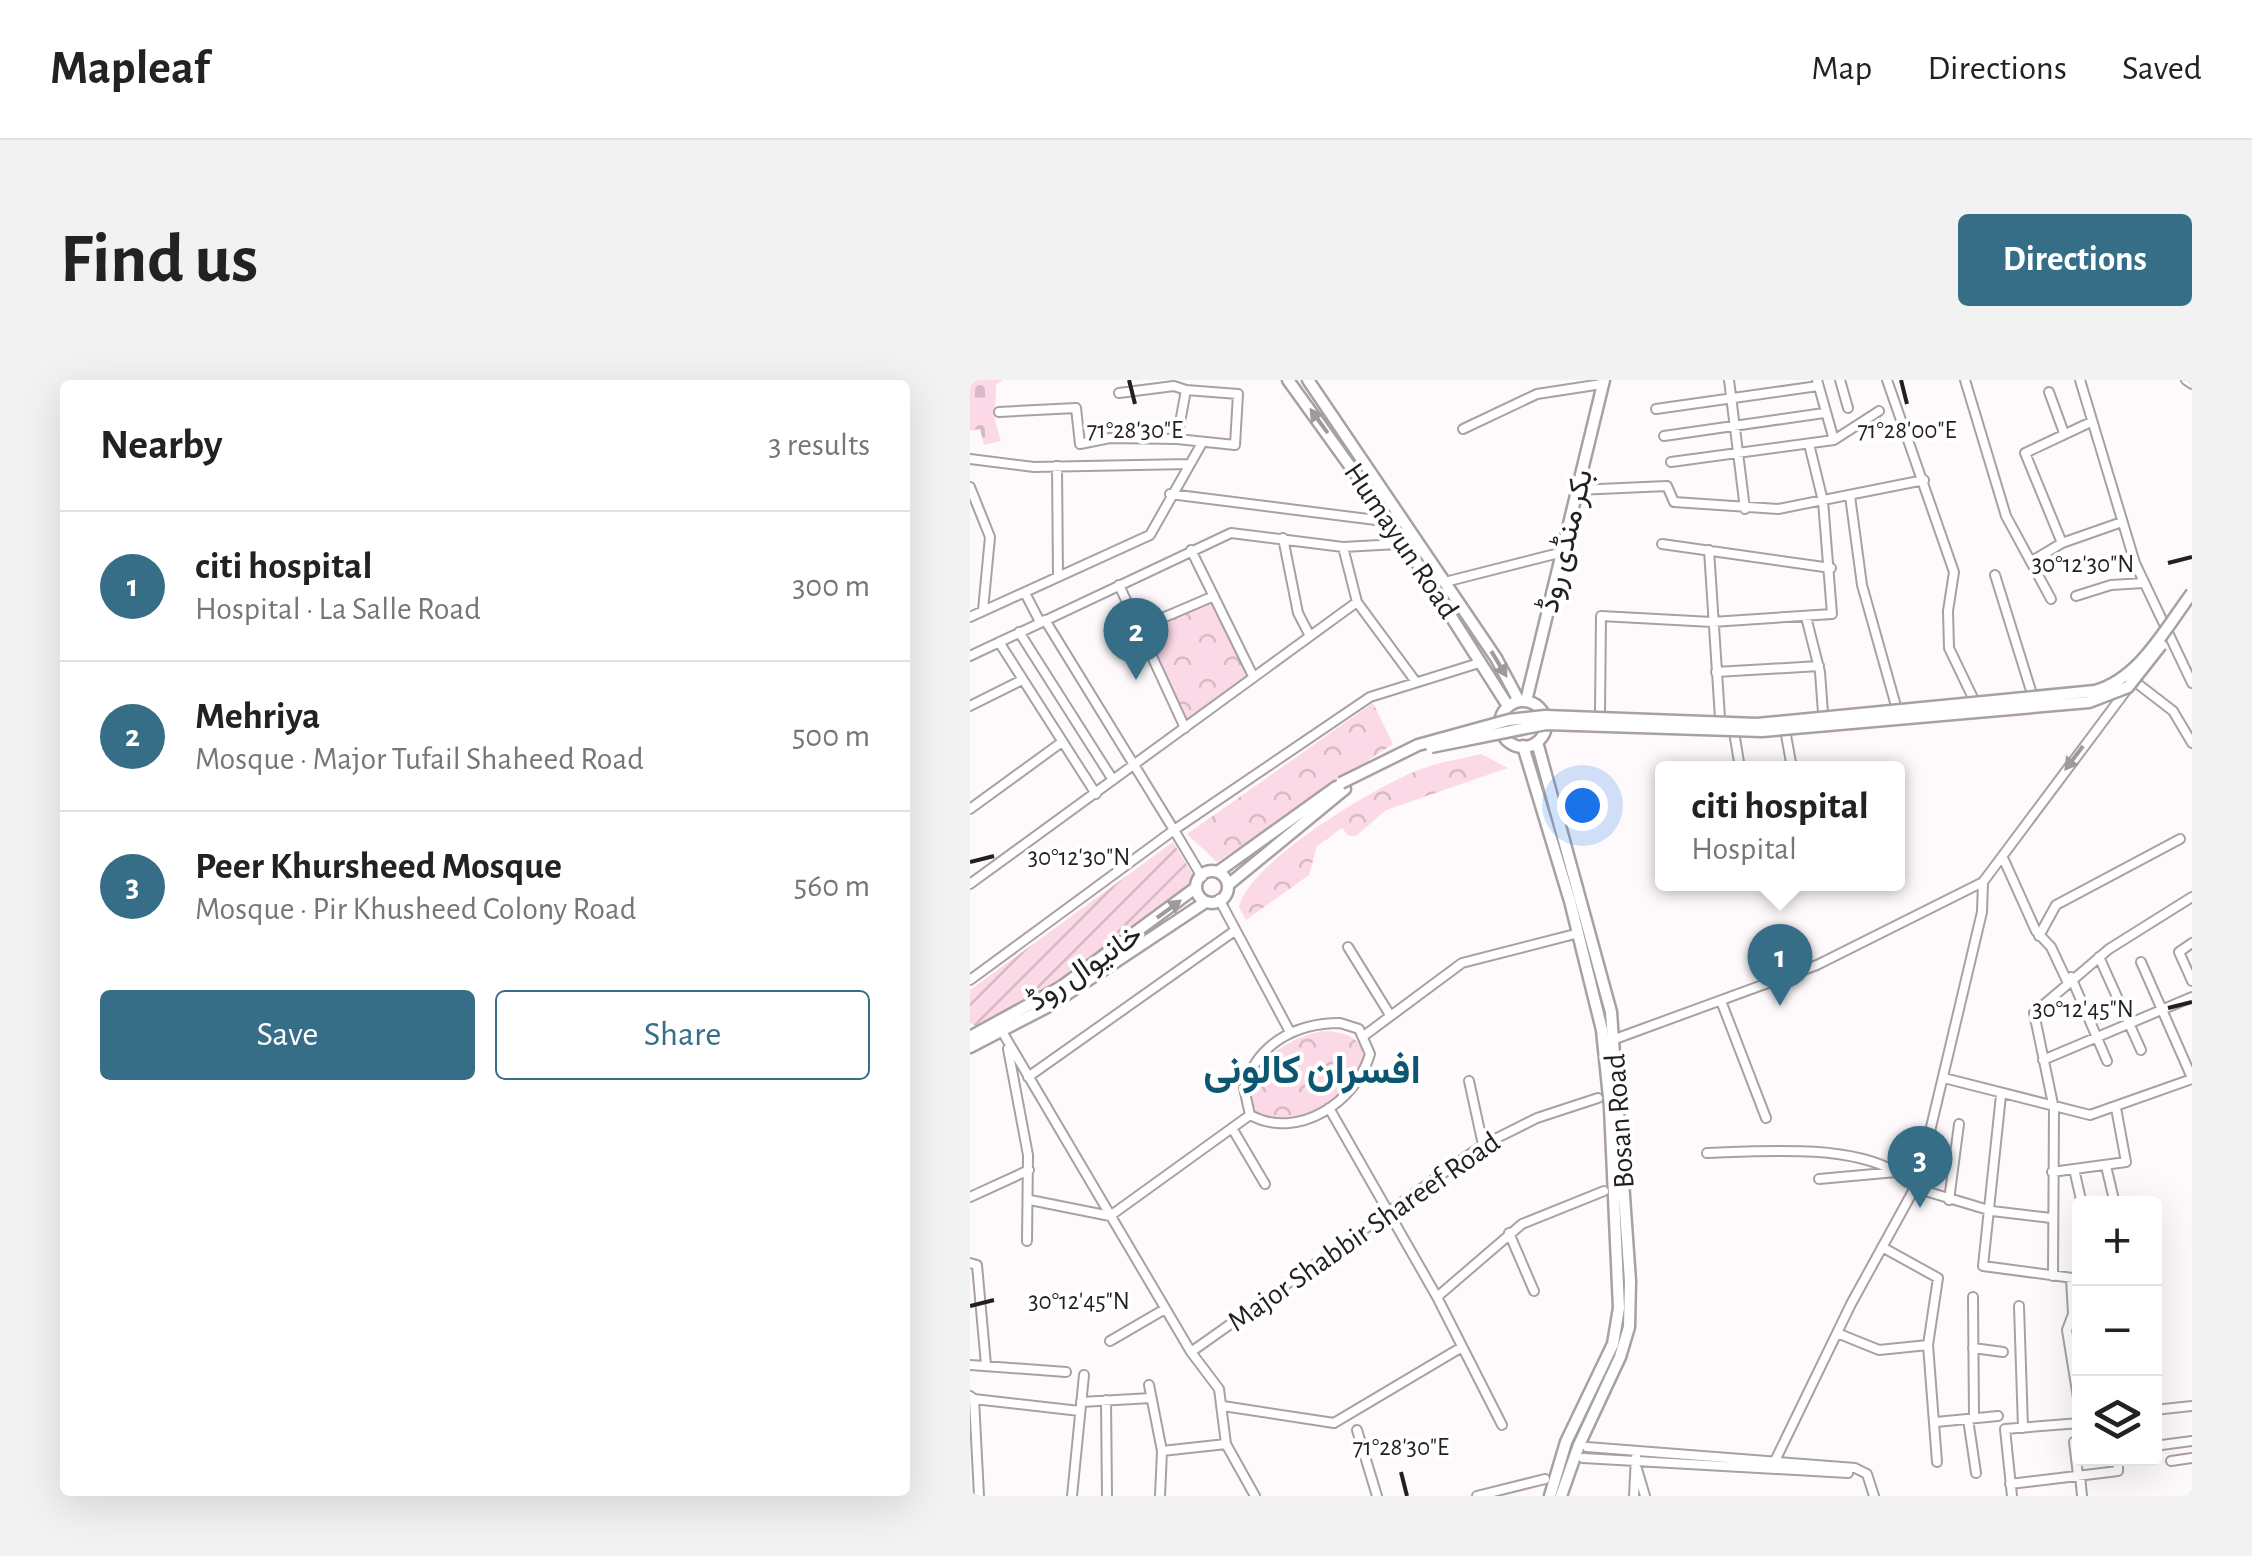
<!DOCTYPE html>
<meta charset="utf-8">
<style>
body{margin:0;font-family:"Alegreya Sans",Vazirmatn,sans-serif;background:#f2f2f2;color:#222}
.controls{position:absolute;right:30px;bottom:30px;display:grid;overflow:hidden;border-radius:10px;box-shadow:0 10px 40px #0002}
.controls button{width:90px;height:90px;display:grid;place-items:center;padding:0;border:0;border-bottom:2px solid #e0e0e0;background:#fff;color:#222;font:50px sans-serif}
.you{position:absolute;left:612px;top:425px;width:35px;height:35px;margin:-25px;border:8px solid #fff;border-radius:50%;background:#1a73e8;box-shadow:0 0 0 15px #1a73e833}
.badge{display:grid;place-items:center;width:65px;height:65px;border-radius:50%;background:#366e88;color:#fff;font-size:32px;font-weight:700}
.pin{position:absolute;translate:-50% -82px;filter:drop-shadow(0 2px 5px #0008)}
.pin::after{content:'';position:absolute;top:52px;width:35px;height:30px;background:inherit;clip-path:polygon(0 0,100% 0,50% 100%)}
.popup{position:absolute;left:685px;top:381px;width:250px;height:130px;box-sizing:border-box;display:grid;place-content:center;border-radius:10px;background:#fff;filter:drop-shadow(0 2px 8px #0005);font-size:32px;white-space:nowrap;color:#767676}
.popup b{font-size:38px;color:#222}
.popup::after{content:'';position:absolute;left:50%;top:100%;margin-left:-20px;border:20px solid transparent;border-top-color:#fff}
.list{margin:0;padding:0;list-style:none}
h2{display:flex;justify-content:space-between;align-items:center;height:130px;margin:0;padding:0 40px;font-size:42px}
h2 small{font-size:32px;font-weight:400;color:#767676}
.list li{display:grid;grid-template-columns:65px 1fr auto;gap:30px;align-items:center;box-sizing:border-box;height:150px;padding:0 40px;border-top:2px solid #e0e0e0}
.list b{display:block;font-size:38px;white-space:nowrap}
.list p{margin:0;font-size:32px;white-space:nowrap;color:#767676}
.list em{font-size:32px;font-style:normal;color:#767676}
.actions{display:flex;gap:20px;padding:30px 40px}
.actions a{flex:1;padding:22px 0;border:2px solid #366e88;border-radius:10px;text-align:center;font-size:35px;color:#366e88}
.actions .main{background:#366e88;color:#fff}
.icon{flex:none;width:55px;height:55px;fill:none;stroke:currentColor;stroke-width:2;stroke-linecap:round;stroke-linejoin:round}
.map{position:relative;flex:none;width:1222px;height:1116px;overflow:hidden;border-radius:10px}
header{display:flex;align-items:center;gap:60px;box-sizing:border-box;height:140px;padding:0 50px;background:#fff;border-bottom:2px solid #e0e0e0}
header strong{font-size:48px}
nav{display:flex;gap:55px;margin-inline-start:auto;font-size:35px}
.intro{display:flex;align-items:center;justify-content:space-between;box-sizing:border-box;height:240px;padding:0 60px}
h1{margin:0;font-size:70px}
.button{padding:25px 45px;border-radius:10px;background:#366e88;color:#fff;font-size:35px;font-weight:700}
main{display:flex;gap:60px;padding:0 60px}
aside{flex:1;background:#fff;border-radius:10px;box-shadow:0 10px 40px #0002}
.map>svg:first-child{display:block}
</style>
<header>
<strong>Mapleaf</strong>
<nav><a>Map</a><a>Directions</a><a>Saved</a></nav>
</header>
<div class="intro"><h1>Find us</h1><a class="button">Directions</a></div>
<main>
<aside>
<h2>Nearby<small>3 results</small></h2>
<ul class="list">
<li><span class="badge">1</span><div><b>citi hospital</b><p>Hospital · La Salle Road</p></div><em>300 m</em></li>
<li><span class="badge">2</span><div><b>Mehriya</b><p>Mosque · Major Tufail Shaheed Road</p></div><em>500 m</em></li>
<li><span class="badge">3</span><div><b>Peer Khursheed Mosque</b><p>Mosque · Pir Khusheed Colony Road</p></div><em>560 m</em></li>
</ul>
<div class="actions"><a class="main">Save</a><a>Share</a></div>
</aside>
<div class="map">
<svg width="1222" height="1116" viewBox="0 0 1222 1116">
<defs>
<pattern id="cemetery-stones" width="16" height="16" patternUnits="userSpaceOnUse" patternTransform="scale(2.5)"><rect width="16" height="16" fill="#fbd9e6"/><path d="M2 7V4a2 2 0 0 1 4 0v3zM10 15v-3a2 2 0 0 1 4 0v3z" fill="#d7bac5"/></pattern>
<pattern id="park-crowns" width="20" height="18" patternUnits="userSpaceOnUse" patternTransform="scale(2.5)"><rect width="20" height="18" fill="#fbd9e6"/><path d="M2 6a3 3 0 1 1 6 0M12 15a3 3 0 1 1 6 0" fill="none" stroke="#d7bac5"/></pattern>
<pattern id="garden-furrows" width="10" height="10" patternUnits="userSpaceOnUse" patternTransform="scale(2.5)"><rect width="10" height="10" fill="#fbd9e6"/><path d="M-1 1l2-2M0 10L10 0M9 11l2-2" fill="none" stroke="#d7bac5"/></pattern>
</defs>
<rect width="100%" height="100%" fill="#fefafc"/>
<path fill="url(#cemetery-stones)" d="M0 0H33L26 5 25 40 31 61 14 65 10 49 0 51Z"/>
<path fill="url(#park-crowns)" d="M243 219 282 296 215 346 171 249Z
M403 323 423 364 247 482 217 454Z
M511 374 538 388 416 430 386 456H379L372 448 347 466 339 495 276 540 269 527C279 482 406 406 451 389 470 382 491 379 511 374Z
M352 651C442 651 367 760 285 733L279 720C281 681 316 659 352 651Z"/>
<path fill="url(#garden-furrows)" d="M203 462 226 500 110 587 12 649 0 643V610Z"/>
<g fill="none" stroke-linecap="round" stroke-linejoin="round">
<defs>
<path id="minor" d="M759 0 775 129
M847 0 864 60
M870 0 878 28
M917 0 984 192 978 231 979 268 1003 318
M995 0 1036 136 1081 219
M1110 0 1165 183 1222 303
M1216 0 1222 4
M216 10 268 14 265 65 207 59Z
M1079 12 1094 53
M149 13 204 6 216 10
M686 29 848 6
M29 32 106 28 110 64 140 58 207 59
M493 49 567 14 632 4
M694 56 854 33
M0 79 64 87 219 84
M701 82 864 60 909 31
M87 86 88 197
M0 107 20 157 13 230
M607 110 697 106 704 122 808 129 954 100
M200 114 414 141
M880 116 892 205 926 326
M313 158 328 233 340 256
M1092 163 1055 73 1121 42
M692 164 861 188
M373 167 387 222 446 302
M221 170 283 296
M739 170 750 338
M1062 181 1092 163 1152 142
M1025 195 1062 314
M475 202 593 172
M149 205 215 348
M55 213 70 242
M1106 216 1141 205 1174 203
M0 237 180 155 232 63
M836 237 850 292 853 333
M169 248 244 216
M49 252 143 400
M29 262 126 414
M0 276 261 153 373 167 428 164
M746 292 849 286
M1168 304 1203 331 1222 363
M0 326 52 300
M630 331 631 236 742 242 862 234 853 121 839 64
M816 355 822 388
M765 358 770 388
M0 429 92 362
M1034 480 1066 551 1081 567 1097 601
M232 497 204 450 400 317 509 283
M0 504 387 222
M249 519 320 652
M1069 556 1086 525 1210 459
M1222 563 1209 572 1222 601
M378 567 420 635
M1129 577 1171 670
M1171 582 1222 698
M1101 597 1137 681
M0 600 204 450 75 240
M751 621 796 738
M370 643 389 649 400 674C386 722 328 761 280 735L274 708C287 664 325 643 370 643Z
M30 648 221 972 249 1009 256 1064 285 1116
M395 655 492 583 609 553
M645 659 847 585 1013 502
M38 669 58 775 57 861
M1073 680 1222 617
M58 697 263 552
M974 698 1120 735 1222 699
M499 701 513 765
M1031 715 1013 886 1110 899
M359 728 467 917 532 1045
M262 748 295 804
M737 773C793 771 878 764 926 792
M1136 786 1145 824
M1104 789 1112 824
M1082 792 1156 782 1146 728
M849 799 926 792 948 802
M945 808 1022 831 1081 838
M0 817 59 790
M60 820 140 836 280 735
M979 820 989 744
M539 853 564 911
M912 867 968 898 958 965 967 1082
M0 883 7 885 16 985
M1083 896 1084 729 1064 633 1139 569 1222 517
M1101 898 1103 934 1097 950 1110 1030
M467 917 552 844 634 811
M1003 917 1004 1038
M1049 926 1053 1048
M867 953 909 970 958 965
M140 961 195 929
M1003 968 1033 972
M221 972 513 765 567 738 628 718
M0 985 96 992
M179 1005 192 1071 190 1116
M0 1016 4 1019 9 1116
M4 1019 110 1031
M136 1020 137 1116
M111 1022 181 1018
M253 1026 364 1043 492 967
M1184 1030 1222 1026
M998 1039 1006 1093
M966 1042 1028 1036
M387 1050 407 1116
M1104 1062 1108 1095
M1184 1066 1222 1061
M617 1067 885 1088 897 1094 904 1116
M192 1071 256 1064
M613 1078 878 1093
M1201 1081 1222 1078
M802 1087 881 924 948 802 1012 532 1013 502 1158 308
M667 1089 675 1116
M1110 1095 1112 1116
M1040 1104 1148 1091V1078
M102 1116 114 995
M507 1116 575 1099
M664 1116 666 1077
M1042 1116 1035 1049 1110 1043"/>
<path id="major" d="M318 0 426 150 538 326
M338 0 526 278 549 321
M556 321 634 0
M530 344a23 23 0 1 1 46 0a23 23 0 1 1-46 0Z
M567 362 641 632 660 901 659 947 650 977 609 1065 591 1116
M553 366 600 521 632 650 640 727 649 928 643 964 596 1062 580 1116
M226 507a16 16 0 1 1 32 0a16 16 0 1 1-32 0Z
M249 491 366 407
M258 505 375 409
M0 657 91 607 224 509
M0 667 79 626 234 523"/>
</defs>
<use href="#minor" stroke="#a9a0a3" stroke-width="12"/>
<use href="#major" stroke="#a9a0a3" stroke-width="15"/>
<use href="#minor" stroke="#fff" stroke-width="8"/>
<use href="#major" stroke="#fff" stroke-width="10"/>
<defs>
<path id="major-bridge" d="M461 367 576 344 792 351 1119 322 1158 307 1191 265
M371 403 448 365 539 340 575 336 787 344 1125 311C1170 298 1195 249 1222 213"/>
</defs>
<use href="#major-bridge" stroke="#a9a0a3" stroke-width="15" stroke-linecap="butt"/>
<use href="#major-bridge" stroke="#fff" stroke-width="10"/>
</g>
<defs><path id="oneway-solid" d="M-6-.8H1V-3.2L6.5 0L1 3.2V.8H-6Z" transform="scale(2.5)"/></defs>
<g fill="#9c9a9b">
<use href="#oneway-solid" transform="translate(349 41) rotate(-126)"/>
<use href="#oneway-solid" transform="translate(529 284) rotate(59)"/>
<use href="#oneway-solid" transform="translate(1104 378) rotate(127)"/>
<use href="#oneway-solid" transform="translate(199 529) rotate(-36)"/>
</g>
<path fill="none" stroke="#231f21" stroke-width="4" d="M159 0 165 24M931 0 937 24M1198 183 1222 177M0 482 24 476M1198 628 1222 622M0 926 24 920M431 1092 437 1116"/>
<g text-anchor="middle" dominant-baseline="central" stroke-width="8" stroke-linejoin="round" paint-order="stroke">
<g font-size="30" fill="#231f21" stroke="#fff">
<text transform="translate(431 161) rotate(56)">Humayun Road</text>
<text transform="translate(596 161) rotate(-76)">بکر منڈی روڈ</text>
<text transform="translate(115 588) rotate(-34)">خانیوال روڈ</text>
<text transform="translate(650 741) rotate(-94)">Bosan Road</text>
<text transform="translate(394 852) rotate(-35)">Major Shabbir Shareef Road</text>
</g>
<g font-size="40" font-weight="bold" fill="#0d5672" stroke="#fff">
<text x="342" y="691">افسران کالونی</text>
</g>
</g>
<g font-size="25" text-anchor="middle" fill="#231f21" stroke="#fff" stroke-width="8" stroke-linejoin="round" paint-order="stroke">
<text x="165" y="58">71°28'30"E</text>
<text x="937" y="58">71°28'00"E</text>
<text x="1113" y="192">30°12'30"N</text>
<text x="109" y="485">30°12'30"N</text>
<text x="1113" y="637">30°12'45"N</text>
<text x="109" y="929">30°12'45"N</text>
<text x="431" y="1075">71°28'30"E</text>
</g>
</svg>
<div class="controls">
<button>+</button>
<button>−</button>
<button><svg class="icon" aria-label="layers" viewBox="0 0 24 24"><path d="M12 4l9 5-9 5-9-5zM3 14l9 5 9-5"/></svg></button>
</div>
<div class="you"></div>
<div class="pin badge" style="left:810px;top:626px">1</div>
<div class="popup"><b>citi hospital</b>Hospital</div>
<div class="pin badge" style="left:166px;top:300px">2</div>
<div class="pin badge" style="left:950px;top:828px">3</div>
</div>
</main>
